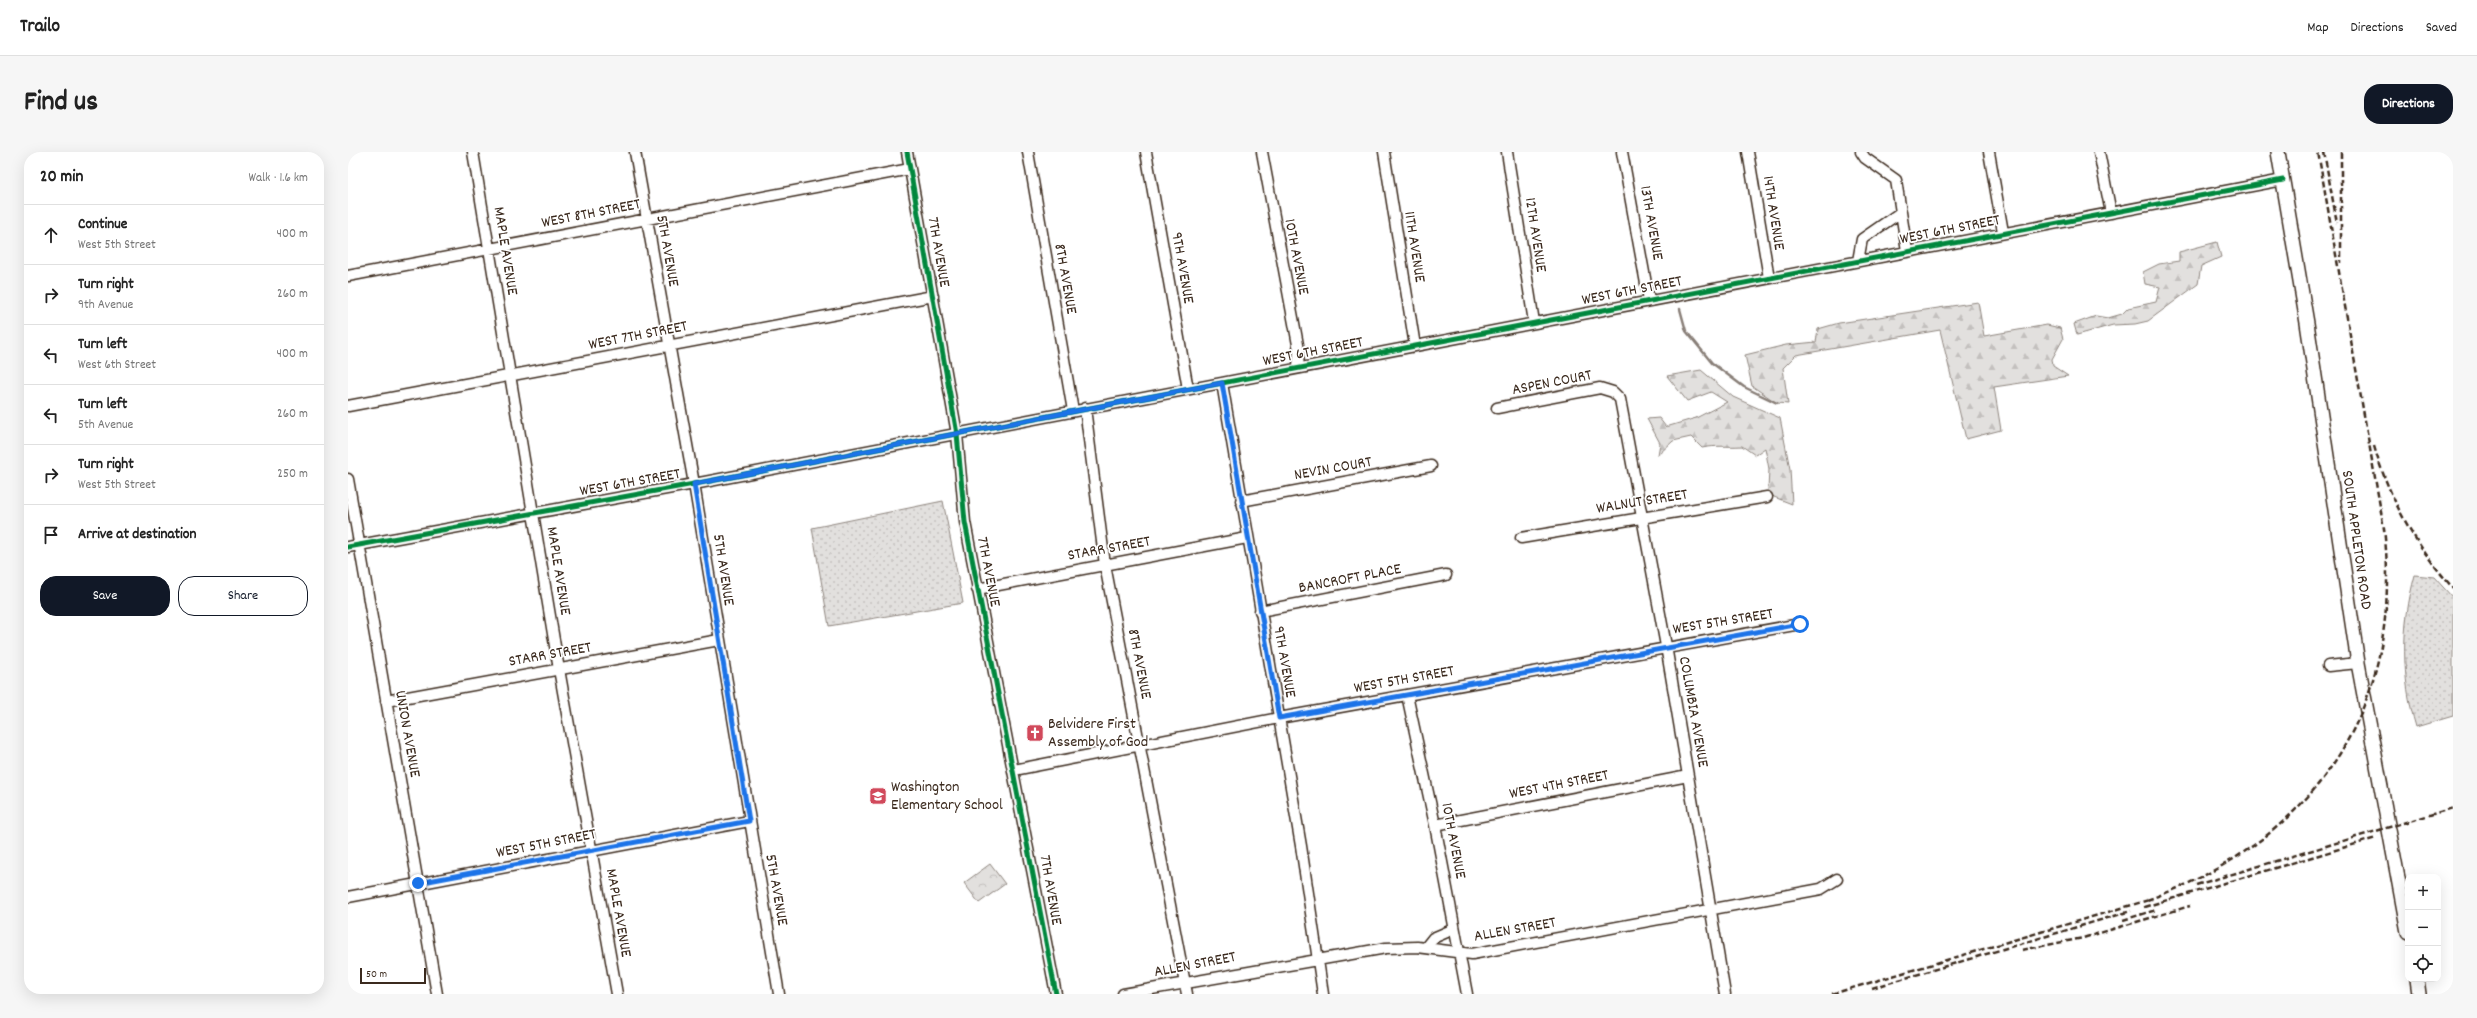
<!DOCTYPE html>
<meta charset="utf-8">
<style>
body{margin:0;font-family:Dekko,sans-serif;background:#f6f6f6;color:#222}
.controls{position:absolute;right:12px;bottom:12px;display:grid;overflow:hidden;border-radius:8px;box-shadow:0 4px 16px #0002}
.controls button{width:36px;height:36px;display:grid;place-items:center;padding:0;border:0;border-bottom:1px solid #e0e0e0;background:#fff;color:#222;font:20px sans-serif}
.scale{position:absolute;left:12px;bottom:10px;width:66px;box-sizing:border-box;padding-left:4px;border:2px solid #3b2a1e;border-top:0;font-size:11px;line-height:14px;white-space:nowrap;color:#3b2a1e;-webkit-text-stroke:3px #fff;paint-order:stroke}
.stop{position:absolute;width:12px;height:12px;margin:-9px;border:3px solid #1a73e8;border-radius:50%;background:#fff}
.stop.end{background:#1a73e8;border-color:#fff;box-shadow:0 1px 4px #0008}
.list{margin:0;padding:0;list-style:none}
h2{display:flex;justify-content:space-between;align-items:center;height:52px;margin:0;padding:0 16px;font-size:17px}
h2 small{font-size:13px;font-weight:400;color:#767676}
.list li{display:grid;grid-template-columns:26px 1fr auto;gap:12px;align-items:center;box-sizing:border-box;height:60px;padding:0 16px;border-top:1px solid #e0e0e0}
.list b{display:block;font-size:15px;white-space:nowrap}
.list p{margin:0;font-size:13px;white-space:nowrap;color:#767676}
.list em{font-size:13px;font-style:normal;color:#767676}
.actions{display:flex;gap:8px;padding:12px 16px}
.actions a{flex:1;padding:9px 0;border:1px solid #111827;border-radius:16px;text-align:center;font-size:14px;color:#111827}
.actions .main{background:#111827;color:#fff}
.icon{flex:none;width:22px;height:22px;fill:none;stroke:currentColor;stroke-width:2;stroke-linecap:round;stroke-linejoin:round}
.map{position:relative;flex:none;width:2105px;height:842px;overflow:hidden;border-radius:16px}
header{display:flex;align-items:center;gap:24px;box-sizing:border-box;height:56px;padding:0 20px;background:#fff;border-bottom:1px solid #e0e0e0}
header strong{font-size:19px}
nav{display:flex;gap:22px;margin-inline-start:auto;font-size:14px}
.intro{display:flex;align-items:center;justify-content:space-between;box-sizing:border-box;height:96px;padding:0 24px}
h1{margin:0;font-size:28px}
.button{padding:10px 18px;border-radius:16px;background:#111827;color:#fff;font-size:14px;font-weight:700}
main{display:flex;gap:24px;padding:0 24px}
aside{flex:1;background:#fff;border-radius:16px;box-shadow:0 4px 16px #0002}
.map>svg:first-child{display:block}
</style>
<header>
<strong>Trailo</strong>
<nav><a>Map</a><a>Directions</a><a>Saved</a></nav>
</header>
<div class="intro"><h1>Find us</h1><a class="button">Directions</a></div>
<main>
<aside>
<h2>20 min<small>Walk · 1.6 km</small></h2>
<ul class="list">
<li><svg class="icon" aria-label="ahead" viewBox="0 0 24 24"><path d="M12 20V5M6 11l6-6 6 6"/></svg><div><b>Continue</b><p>West 5th Street</p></div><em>400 m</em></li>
<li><svg class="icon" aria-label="right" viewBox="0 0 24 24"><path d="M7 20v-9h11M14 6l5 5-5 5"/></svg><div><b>Turn right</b><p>9th Avenue</p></div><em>260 m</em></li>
<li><svg class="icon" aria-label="left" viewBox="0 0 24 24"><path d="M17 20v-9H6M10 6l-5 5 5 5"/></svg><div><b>Turn left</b><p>West 6th Street</p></div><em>400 m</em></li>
<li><svg class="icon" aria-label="left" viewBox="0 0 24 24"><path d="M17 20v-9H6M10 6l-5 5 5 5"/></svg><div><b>Turn left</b><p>5th Avenue</p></div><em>260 m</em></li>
<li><svg class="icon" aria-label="right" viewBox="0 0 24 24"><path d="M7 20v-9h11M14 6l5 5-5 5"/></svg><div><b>Turn right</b><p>West 5th Street</p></div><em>250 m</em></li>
<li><svg class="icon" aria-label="arrive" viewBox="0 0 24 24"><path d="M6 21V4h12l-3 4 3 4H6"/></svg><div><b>Arrive at destination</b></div></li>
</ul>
<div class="actions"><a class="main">Save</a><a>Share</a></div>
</aside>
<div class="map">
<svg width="2105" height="842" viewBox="0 0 2105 842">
<defs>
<pattern id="grass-dots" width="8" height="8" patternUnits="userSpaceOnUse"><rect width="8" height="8" fill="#e2e0de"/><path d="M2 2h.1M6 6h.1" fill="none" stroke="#c3c0be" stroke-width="1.8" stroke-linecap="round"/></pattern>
<pattern id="forest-firs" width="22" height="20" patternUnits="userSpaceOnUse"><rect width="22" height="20" fill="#e2e0de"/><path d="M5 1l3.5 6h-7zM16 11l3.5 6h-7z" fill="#c3c0be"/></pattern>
<pattern id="park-crowns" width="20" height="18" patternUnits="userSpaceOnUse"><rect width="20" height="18" fill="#e2e0de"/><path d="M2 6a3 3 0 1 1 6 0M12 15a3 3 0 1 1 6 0" fill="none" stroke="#c3c0be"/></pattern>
</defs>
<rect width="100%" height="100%" fill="#fff"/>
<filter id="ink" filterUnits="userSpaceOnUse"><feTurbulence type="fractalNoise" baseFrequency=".025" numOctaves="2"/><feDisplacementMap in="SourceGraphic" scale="8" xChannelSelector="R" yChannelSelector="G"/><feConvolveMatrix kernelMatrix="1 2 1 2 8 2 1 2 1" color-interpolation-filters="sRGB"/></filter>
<g filter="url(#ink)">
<path fill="url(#grass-dots)" stroke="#8e857e" d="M595 349 615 451 481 474 464 376Z
M2067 423 2086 425 2105 446V564L2068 575C2053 525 2053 474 2067 423Z"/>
<path fill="url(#forest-firs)" stroke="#8e857e" d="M1869 90 1873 105 1853 114 1850 132 1800 169 1787 172 1765 173 1729 183 1726 172 1748 164 1760 166 1774 162 1780 156 1808 150 1812 135 1797 132 1795 120 1811 112 1831 109V100Z
M1630 150 1636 184 1699 173 1712 176 1715 187 1704 207 1705 214 1720 224 1646 235 1653 278 1618 287 1592 178 1448 203 1435 216 1440 252 1429 251 1404 234 1397 203 1438 193 1468 190 1470 177 1491 171Z
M1353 218 1385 245 1432 266 1442 317 1444 352 1426 345 1420 338 1421 317 1417 296 1407 303 1394 294C1380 295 1368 293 1354 296L1343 285 1325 289 1310 303 1312 291 1299 267 1311 266 1318 275 1348 266 1379 250 1363 240 1339 249 1319 224Z"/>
<path fill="url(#park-crowns)" stroke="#8e857e" d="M642 712 657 732 631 751 616 731Z"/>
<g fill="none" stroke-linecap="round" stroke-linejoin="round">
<path stroke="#887e77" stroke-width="2.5" d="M1332 157 1338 179 1364 211 1396 235 1429 251"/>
<defs>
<path id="minor" d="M125 0 209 506 269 842
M287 0 346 332 431 842
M559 0 609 282 617 370 708 842
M680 0 725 259
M798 0 840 237
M914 0 951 198 950 216
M1036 0 1067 194
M1159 0 1186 170
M1274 0 1301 148
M1400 0 1421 126
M1513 0 1517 6 1548 28 1559 99
M1641 0 1655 80
M1751 0 1763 61
M1510 109 1514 87 1553 60
M0 124 562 17
M874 231 953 694 975 842
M0 254 585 144
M737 256 757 413 839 842
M1149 256 1252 236 1265 240 1272 247 1318 494 1377 842
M0 327 89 842
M893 349 1083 314
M1173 386 1419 345
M0 395 346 332 1935 28
M629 437 899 386
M912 459 1098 423
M1980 514 2010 511
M1059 543 1087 673 1119 842
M38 549 371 488
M666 618 931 566 1452 472
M1087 673 1340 624
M0 745 401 669
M1077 796 1085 786 1106 777
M775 842 1038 796 1069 795 1124 802 1473 737 1489 727"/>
<path id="major" d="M1930 0 1959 171 2010 511 2060 780
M2069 827 2071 842"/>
</defs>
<use href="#minor" stroke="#3b2a1e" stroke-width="13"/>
<use href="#major" stroke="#3b2a1e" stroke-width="16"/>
<use href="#minor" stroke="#fff" stroke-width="10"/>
<use href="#major" stroke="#fff" stroke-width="13"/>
<path stroke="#3b2a1e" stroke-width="2.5" stroke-dasharray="6 3" stroke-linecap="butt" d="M1976 0 1989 71
M1993 0V111
M2026 294C2041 347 2069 396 2105 436
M1848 733 2105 656
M1799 748C1967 689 2057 555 2036 377L1970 0
M1796 755 2028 686
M1775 768 1808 758
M1674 798 1735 786 1842 754
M1524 836 1783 759
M1484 842 1804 747"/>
<defs>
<path id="cycleway" d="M559 0 609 282 617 370 708 842
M0 395 346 332 1935 28"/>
</defs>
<use href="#cycleway" stroke="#fff" stroke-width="8"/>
<use href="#cycleway" stroke="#00873e" stroke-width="5"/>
</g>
</g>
<g fill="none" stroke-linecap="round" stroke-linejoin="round" filter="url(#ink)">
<path stroke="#1a73e8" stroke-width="5" d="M70 731 401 669 346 332 874 231 931 566 1452 472"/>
</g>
<defs>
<symbol id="church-square" viewBox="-11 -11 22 22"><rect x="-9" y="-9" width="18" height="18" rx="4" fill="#d1495b" stroke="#fff"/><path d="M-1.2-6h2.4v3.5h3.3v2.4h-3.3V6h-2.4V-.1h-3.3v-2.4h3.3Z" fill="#fff"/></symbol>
<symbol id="school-square" viewBox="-11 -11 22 22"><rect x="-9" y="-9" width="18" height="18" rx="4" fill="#d1495b" stroke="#fff"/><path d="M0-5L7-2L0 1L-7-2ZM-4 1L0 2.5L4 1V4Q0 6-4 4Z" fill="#fff"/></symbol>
</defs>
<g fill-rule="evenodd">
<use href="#church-square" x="677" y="571" width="20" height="20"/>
<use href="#school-square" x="520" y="634" width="20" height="20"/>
</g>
<g text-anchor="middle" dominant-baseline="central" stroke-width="3.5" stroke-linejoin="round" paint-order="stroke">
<g font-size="16" fill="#3b2a1e" stroke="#fff">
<text transform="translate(1425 61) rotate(81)">14TH AVENUE</text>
<text transform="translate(243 62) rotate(-11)">WEST 8TH STREET</text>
<text transform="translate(1303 71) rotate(80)">13TH AVENUE</text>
<text transform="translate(1602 78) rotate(-11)">WEST 6TH STREET</text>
<text transform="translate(1187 83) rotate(81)">12TH AVENUE</text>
<text transform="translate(1066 95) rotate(81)">11TH AVENUE</text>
<text transform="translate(157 99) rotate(81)">MAPLE AVENUE</text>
<text transform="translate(319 99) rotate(80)">5TH AVENUE</text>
<text transform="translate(590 100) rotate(80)">7TH AVENUE</text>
<text transform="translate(948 105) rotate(79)">10TH AVENUE</text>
<text transform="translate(834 116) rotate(80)">9TH AVENUE</text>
<text transform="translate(717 127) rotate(80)">8TH AVENUE</text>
<text transform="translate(1284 139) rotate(-11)">WEST 6TH STREET</text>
<text transform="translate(290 184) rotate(-11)">WEST 7TH STREET</text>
<text transform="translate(965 200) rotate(-11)">WEST 6TH STREET</text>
<text transform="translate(1204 231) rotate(-11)">ASPEN COURT</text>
<text transform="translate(985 317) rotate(-10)">NEVIN COURT</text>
<text transform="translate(282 331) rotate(-10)">WEST 6TH STREET</text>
<text transform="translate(1294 350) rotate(-9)">WALNUT STREET</text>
<text transform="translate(2008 388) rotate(82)">SOUTH APPLETON ROAD</text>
<text transform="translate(761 397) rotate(-10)">STARR STREET</text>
<text transform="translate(375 418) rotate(81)">5TH AVENUE</text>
<text transform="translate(210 419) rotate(81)">MAPLE AVENUE</text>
<text transform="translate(640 420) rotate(79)">7TH AVENUE</text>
<text transform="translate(1002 427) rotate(-11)">BANCROFT PLACE</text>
<text transform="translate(1375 470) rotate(-9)">WEST 5TH STREET</text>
<text transform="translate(202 503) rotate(-10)">STARR STREET</text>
<text transform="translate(936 510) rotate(80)">9TH AVENUE</text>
<text transform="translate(791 512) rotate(79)">8TH AVENUE</text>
<text transform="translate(1056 528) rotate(-10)">WEST 5TH STREET</text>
<text transform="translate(1345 560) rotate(80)">COLUMBIA AVENUE</text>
<text transform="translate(59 582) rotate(80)">UNION AVENUE</text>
<text transform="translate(1211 633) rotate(-11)">WEST 4TH STREET</text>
<text transform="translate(1105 689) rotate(79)">10TH AVENUE</text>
<text transform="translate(198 692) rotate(-11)">WEST 5TH STREET</text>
<text transform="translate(428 738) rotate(80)">5TH AVENUE</text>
<text transform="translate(702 738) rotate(80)">7TH AVENUE</text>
<text transform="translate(270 761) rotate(80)">MAPLE AVENUE</text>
<text transform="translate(1167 778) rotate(-10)">ALLEN STREET</text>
<text transform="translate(847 813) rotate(-11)">ALLEN STREET</text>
</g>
<g font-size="16" fill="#3b2a1e" stroke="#fff" text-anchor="start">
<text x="700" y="572">Belvidere First<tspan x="700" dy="18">Assembly of God</tspan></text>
<text x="543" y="635">Washington<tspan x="543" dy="18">Elementary School</tspan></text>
</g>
</g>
</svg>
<div class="controls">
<button>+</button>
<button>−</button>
<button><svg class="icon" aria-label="locate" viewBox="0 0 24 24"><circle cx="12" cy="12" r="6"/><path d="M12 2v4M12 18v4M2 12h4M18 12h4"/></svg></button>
</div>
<div class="scale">50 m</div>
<div class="stop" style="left:1452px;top:472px"></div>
<div class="stop end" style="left:70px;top:731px"></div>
</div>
</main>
